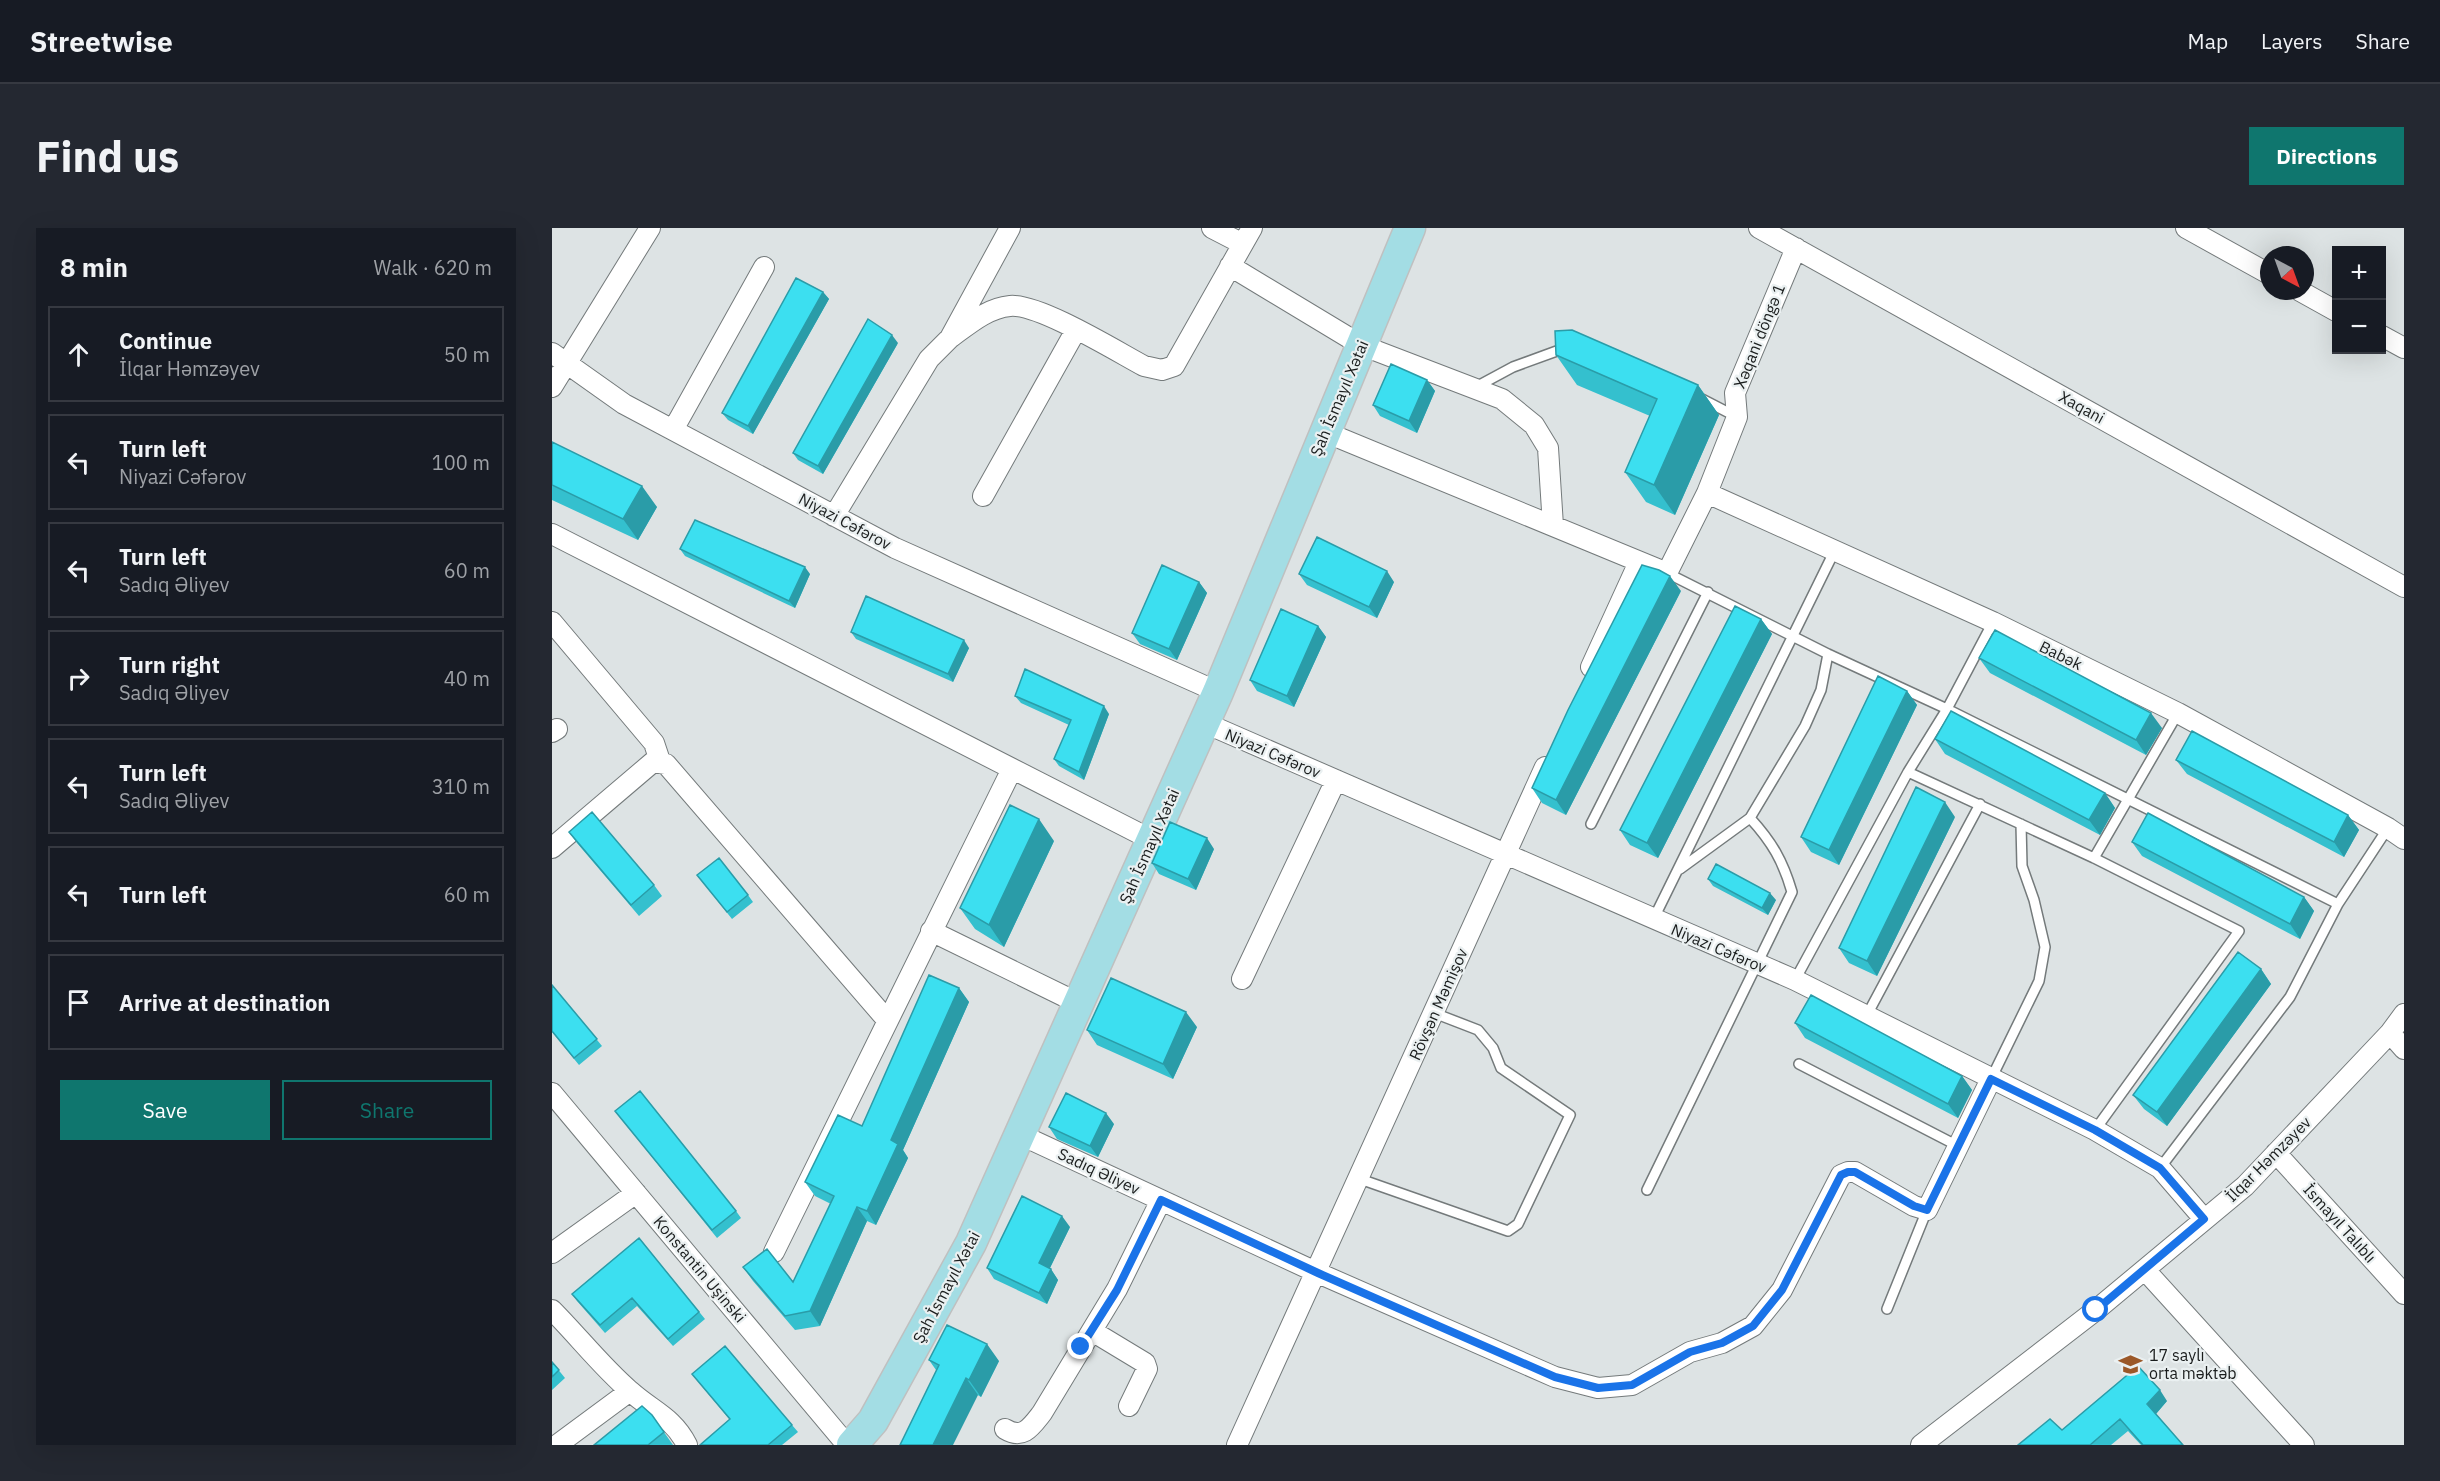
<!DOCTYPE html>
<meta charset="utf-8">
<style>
body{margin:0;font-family:"IBM Plex Sans",sans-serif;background:#242831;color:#f1f3f6}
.controls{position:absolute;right:18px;top:18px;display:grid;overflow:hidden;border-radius:0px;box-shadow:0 6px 24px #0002}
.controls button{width:54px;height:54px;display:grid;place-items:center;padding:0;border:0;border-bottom:2px solid #363941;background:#171b24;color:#f1f3f6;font:30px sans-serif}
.compass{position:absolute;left:1708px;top:18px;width:54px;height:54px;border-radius:50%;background:#171b24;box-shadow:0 6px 24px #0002;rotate:139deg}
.stop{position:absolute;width:18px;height:18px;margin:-14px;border:4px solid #1a73e8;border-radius:50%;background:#fff}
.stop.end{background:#1a73e8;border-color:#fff;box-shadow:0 2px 6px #0008}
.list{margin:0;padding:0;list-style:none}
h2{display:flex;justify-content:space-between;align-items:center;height:78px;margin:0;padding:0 24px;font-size:26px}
h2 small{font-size:20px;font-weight:400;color:#9ea1a6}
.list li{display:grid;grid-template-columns:39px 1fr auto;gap:18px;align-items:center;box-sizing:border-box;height:96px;margin:0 12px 12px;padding:0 12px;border:2px solid #363941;border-radius:0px}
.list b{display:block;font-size:22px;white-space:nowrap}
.list p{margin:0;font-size:20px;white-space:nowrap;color:#9ea1a6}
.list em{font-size:20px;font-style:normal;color:#9ea1a6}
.actions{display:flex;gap:12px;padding:18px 24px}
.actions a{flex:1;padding:14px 0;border:2px solid #0f766e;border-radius:0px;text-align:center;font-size:21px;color:#0f766e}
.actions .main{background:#0f766e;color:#fff}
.icon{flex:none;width:33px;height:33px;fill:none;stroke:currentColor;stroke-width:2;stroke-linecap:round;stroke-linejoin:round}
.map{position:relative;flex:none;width:1852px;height:1217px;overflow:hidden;border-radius:0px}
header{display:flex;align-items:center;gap:36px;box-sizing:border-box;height:84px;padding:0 30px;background:#171b24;border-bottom:2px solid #363941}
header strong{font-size:28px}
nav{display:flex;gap:33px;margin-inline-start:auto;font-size:21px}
.intro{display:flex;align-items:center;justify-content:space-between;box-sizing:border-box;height:144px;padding:0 36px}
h1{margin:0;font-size:42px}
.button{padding:15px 27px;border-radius:0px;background:#0f766e;color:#fff;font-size:21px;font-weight:700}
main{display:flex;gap:36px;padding:0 36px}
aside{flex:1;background:#171b24;border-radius:0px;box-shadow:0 6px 24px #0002}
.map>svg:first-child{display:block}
</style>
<header>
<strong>Streetwise</strong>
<nav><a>Map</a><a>Layers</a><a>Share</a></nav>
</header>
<div class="intro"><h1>Find us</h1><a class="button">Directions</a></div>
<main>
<aside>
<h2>8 min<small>Walk · 620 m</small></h2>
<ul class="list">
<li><svg class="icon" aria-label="ahead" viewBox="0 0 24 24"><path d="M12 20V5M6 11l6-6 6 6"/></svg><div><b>Continue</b><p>İlqar Həmzəyev</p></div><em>50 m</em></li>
<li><svg class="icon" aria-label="left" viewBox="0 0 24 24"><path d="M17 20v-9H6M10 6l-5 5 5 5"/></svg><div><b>Turn left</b><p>Niyazi Cəfərov</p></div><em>100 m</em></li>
<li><svg class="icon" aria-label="left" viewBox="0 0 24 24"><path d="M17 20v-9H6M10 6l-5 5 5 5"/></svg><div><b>Turn left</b><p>Sadıq Əliyev</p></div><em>60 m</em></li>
<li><svg class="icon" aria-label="right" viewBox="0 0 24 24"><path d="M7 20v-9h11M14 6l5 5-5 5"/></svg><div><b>Turn right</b><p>Sadıq Əliyev</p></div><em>40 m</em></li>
<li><svg class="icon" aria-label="left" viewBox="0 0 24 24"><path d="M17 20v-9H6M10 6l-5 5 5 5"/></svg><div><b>Turn left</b><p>Sadıq Əliyev</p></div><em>310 m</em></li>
<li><svg class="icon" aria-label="left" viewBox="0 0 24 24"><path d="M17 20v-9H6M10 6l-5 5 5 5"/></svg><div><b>Turn left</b></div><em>60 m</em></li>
<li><svg class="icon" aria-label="arrive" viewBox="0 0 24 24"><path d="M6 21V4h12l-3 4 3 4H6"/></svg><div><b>Arrive at destination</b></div></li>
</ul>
<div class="actions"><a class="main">Save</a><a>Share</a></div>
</aside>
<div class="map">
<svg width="1852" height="1217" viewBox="0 0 1852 1217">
<rect width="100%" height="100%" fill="#dde3e4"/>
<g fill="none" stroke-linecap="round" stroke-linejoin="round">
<defs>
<path id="service" d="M922 160 961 139 1013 120
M1150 171 1185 189
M1115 345 1276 426 1395 481 1786 676
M1356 544 1542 630 1687 703 1543 902
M1039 596 1156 364
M1542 630 1626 485
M1128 641 1198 590 1253 498 1269 462 1276 426
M1101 692 1282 324
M1243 752 1356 544 1395 481 1441 394
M1315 787 1428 576
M1247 836 1406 918
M1439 851 1487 753 1493 719 1482 672 1470 638 1469 596
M1608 940 1738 769 1786 676 1836 600
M808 951 956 1003 966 996 1018 887 949 840 941 820 926 802 882 785
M1095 962 1240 664C1231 633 1220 614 1198 590
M1335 1081 1375 982"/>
<path id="minor" d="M660 0 691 16
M1207 0 1852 359
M1634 0 1717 46
M678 38 809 117 950 171 982 197 996 220 1001 298
M1748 63 1784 83
M1830 108 1852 120
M398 110C416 97 435 80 458 78 486 75 564 123 592 138L610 142 622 138 700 0
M0 125 72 176 343 320 666 464
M0 159 98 0
M121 202 212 39
M773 204 1115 345 1155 265 1185 189 1183 165 1244 20
M1155 265 1441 394 1626 485 1836 600 1852 611
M431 268 524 102
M282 288 377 131 398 110 458 0
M0 306 600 612
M0 394 102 515 108 533
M1039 439 1087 334
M653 495 1243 752 1543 902 1608 940 1652 991
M0 504 5 501
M0 620 101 534 114 536 335 792
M379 703 526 775
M690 751 784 552
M1838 805 1852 821
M0 865 295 1217
M467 906 766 1045 1003 1149 1046 1160 1080 1157 1138 1124 1170 1115 1201 1098 1230 1062 1289 947 1296 944H1303L1362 978 1375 982 1439 851
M1724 925 1852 1066
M222 1024 460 541
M0 1025 84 965
M1593 1042 1752 1217
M0 1082C26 1108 50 1139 78 1163 100 1183 121 1189 135 1217
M540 1103 593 1135 595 1141 577 1178
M453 1201C471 1212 479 1199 490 1185L565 1061 609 972
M5 1217 78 1163
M685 1217 993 539
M1369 1217 1544 1082 1693 958 1838 805 1852 786"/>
<path id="primary" d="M300 1217 321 1193 419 1015 666 464 858 0"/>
</defs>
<use href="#service" stroke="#747a7b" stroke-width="12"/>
<use href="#minor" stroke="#747a7b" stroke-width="22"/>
<use href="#primary" stroke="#bfc0c0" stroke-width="33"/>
<use href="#service" stroke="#fff" stroke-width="9"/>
<use href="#minor" stroke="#fff" stroke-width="20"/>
<use href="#primary" stroke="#a3dde4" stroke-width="30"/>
</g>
<path fill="#34c0ce" d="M271 64 277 71 201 206 176 192 170 185Z
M346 115 271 246 246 232 241 225Z
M1004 127 1146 157 1167 187 1123 287 1094 274 1073 244 1098 188 1025 157Z
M875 152 883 163 865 205 828 188 821 177Z
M0 214 105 279 86 312 0 272Z
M128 321 258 346 243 380 133 328Z
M747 346 842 354 825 390 755 357Z
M647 354 655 365 625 432 588 416 580 405Z
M1129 363 1014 587 990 575 980 560Z
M1209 391 1220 406 1106 630 1078 617 1068 602Z
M766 398 774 409 742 479 705 463 698 452Z
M299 404 417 420 401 454 304 411Z
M1427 430 1610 500 1594 527 1438 445Z
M1355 463 1365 477 1287 637 1259 624 1249 609Z
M463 468 557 486 532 552 507 538 502 531 517 497 469 475Z
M1383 511 1553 565 1563 580 1548 607 1393 526Z
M1624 532 1796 587 1807 602 1792 629 1635 546Z
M1403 589 1325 748 1297 735 1287 720Z
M17 604 102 657 110 668 87 688 25 615Z
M502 613 452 719 423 701 408 680Z
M1580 614 1752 669 1762 683 1748 711 1590 628Z
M662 621 644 662 607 646 600 635Z
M145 647 196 667 201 674 180 691Z
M1156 651 1224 672 1216 687 1161 658Z
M1709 741 1719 756 1615 898 1592 881 1581 867Z
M0 757 50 818 27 837 0 804Z
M407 760 417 774 351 922 356 930 324 997 315 993 268 1098 243 1102 201 1053 191 1039 241 1054 279 976 263 968 253 954 310 898Z
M1243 795 1410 848 1420 862 1406 890 1253 810Z
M645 799 621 851 545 817 535 802Z
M63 883 184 983 189 990 165 1010Z
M562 896 546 929 505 911 497 899Z
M518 999 498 1040 506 1052 495 1076 442 1051 435 1040Z
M87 1010 153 1091 121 1118 85 1078 53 1105 25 1073 20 1066Z
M377 1132 447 1133 429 1169 384 1142Z
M0 1134 13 1150 0 1162Z
M140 1146 240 1197 246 1204 230 1217H148L178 1192Z
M1615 1173 1604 1186 1631 1217H1589L1576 1203 1559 1217H1466L1510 1202Z
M100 1187 121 1217H42Z"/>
<path fill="#2a9ca8" d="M271 64 277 71 201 206 196 198Z
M340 107 346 115 271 246 266 238Z
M875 152 883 163 865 205 857 193Z
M1146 157 1167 187 1123 287 1102 257Z
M90 258 105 279 86 312 71 291Z
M253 339 258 346 243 380 237 373Z
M835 343 842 354 825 390 817 379Z
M1118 348 1129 363 1014 587 1004 572Z
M647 354 655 365 625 432 617 421Z
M1209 391 1220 406 1106 630 1095 615Z
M766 398 774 409 742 479 735 468Z
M412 412 417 420 401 454 396 446Z
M1355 463 1365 477 1287 637 1277 622Z
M552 478 557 486 532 552 527 544Z
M1599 485 1610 500 1594 527 1584 512Z
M1553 565 1563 580 1548 607 1537 592Z
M1393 574 1403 589 1325 748 1315 733Z
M1796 587 1807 602 1792 629 1782 614Z
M487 591 502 613 452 719 437 697Z
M655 610 662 621 644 662 636 651Z
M1218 665 1224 672 1216 687 1210 680Z
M1752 669 1762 683 1748 711 1738 696Z
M1709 741 1719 756 1615 898 1605 884Z
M407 760 417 774 351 922 356 930 324 997 315 983 339 912Z
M634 784 645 799 621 851 611 836Z
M1410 848 1420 862 1406 890 1396 876Z
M554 885 562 896 546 929 538 918Z
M305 979 315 993 268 1098 258 1083Z
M510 988 518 999 495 1046 487 1035Z
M499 1041 506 1052 495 1076 487 1065Z
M435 1116 447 1133 429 1169 417 1152Z
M414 1150 426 1167 401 1217H381Z
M1608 1162 1615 1173 1603 1187 1595 1176Z"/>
<path fill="#3cdff0" stroke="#2a9ca8" stroke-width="1.5" d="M244 50 271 64 196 198 170 185Z
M316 91 340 107 266 238 241 225Z
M1020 102 1146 157 1102 257 1073 244 1105 171 1004 127 1003 103Z
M839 136 875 152 857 193 821 177Z
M0 214 90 258 71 291 0 257Z
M143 292 253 339 237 373 128 321Z
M765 309 835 343 817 379 747 346Z
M610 337 647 354 617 421 580 405Z
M1090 337 1107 342 1118 348 1004 572 980 560 1016 482Z
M314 368 412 412 396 446 299 404Z
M1183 378 1209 391 1095 615 1068 602Z
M729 381 766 398 735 468 698 452Z
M1443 402 1599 485 1584 512 1427 430Z
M473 441 552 478 527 544 502 531 519 492 463 468Z
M1326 448 1355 463 1277 622 1249 609Z
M1399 483 1553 565 1537 592 1383 511Z
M1640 503 1796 587 1782 614 1624 532Z
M1364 559 1393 574 1315 733 1287 720Z
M458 577 487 591 437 697 408 680Z
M40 584 102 657 79 677 17 604Z
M1596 585 1752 669 1738 696 1580 614Z
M618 594 655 610 636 651 600 635Z
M167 630 196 667 175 684 145 647Z
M1164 636 1218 665 1210 680 1156 651Z
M1686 724 1709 741 1605 884 1581 867Z
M377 747 407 760 339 912 346 916 315 983 305 979 258 1083 233 1088 191 1039 215 1021 241 1054 282 968 253 954 286 887 310 898Z
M559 750 634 784 611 836 535 802Z
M0 757 45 811 22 830 0 803Z
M1259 767 1410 848 1396 876 1243 795Z
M88 863 184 983 160 1002 63 883Z
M514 865 554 885 538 918 497 899Z
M470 968 510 988 487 1035 499 1041 487 1065 435 1040Z
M87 1010 147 1084 116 1111 80 1070 48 1097 20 1066Z
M395 1097 435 1116 417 1152 414 1150 381 1217H348L387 1137 377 1132Z
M173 1118 240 1197 216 1217H148L178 1191 140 1146Z
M0 1134 7 1142 0 1149Z
M1586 1138 1608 1162 1595 1176 1631 1217H1591L1568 1191 1538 1217H1466L1498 1191 1510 1202Z
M90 1178 100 1187 112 1204 96 1217H42Z"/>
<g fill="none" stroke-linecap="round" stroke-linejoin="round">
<path stroke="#1a73e8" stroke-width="8" d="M529 1119 565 1062 609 972 766 1045 1003 1149 1046 1160 1080 1157 1138 1124 1170 1115 1201 1098 1230 1062 1289 947 1296 944H1303L1362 978 1375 982 1439 851 1543 902 1608 940 1652 991 1544 1082"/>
</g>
<defs>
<symbol id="school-bare" viewBox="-9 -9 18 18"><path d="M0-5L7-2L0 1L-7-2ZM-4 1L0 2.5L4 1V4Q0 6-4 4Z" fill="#9b5828" stroke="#eaf0f1" stroke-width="2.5" paint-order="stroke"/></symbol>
</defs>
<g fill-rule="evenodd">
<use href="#school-bare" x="1562" y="1120" width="33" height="33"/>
</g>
<g text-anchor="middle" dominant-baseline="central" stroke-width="4.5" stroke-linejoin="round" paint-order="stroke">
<g font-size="16" fill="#1a1d1d" stroke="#eaf0f1">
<text transform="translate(1207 108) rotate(-68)">Xəqani döngə 1</text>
<text transform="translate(787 170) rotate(-67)">Şah İsmayıl Xətai</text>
<text transform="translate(1530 179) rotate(29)">Xaqani</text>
<text transform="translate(293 293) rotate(28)">Niyazi Cəfərov</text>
<text transform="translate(1509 427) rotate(26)">Babək</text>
<text transform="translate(721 525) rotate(23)">Niyazi Cəfərov</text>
<text transform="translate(597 618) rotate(-66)">Şah İsmayıl Xətai</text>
<text transform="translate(1167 720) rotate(23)">Niyazi Cəfərov</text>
<text transform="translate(886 776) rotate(-66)">Rövşən Məmişov</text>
<text transform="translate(1716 931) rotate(-45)">İlqar Həmzəyev</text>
<text transform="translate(547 943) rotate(25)">Sadıq Əliyev</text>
<text transform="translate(1788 995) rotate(48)">İsmayıl Talıblı</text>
<text transform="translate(148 1041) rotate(50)">Konstantin Uşinski</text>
<text transform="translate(394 1059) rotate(-62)">Şah İsmayıl Xətai</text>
</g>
<g font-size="16" fill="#1a1d1d" stroke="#eaf0f1" text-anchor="start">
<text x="1597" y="1127">17 saylı<tspan x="1597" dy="18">orta məktəb</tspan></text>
</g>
</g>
</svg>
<div class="controls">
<button>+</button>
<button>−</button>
</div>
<svg class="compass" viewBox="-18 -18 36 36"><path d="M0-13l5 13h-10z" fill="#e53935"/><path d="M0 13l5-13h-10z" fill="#9ea1a6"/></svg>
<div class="stop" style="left:1544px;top:1082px"></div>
<div class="stop end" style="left:529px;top:1119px"></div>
</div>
</main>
